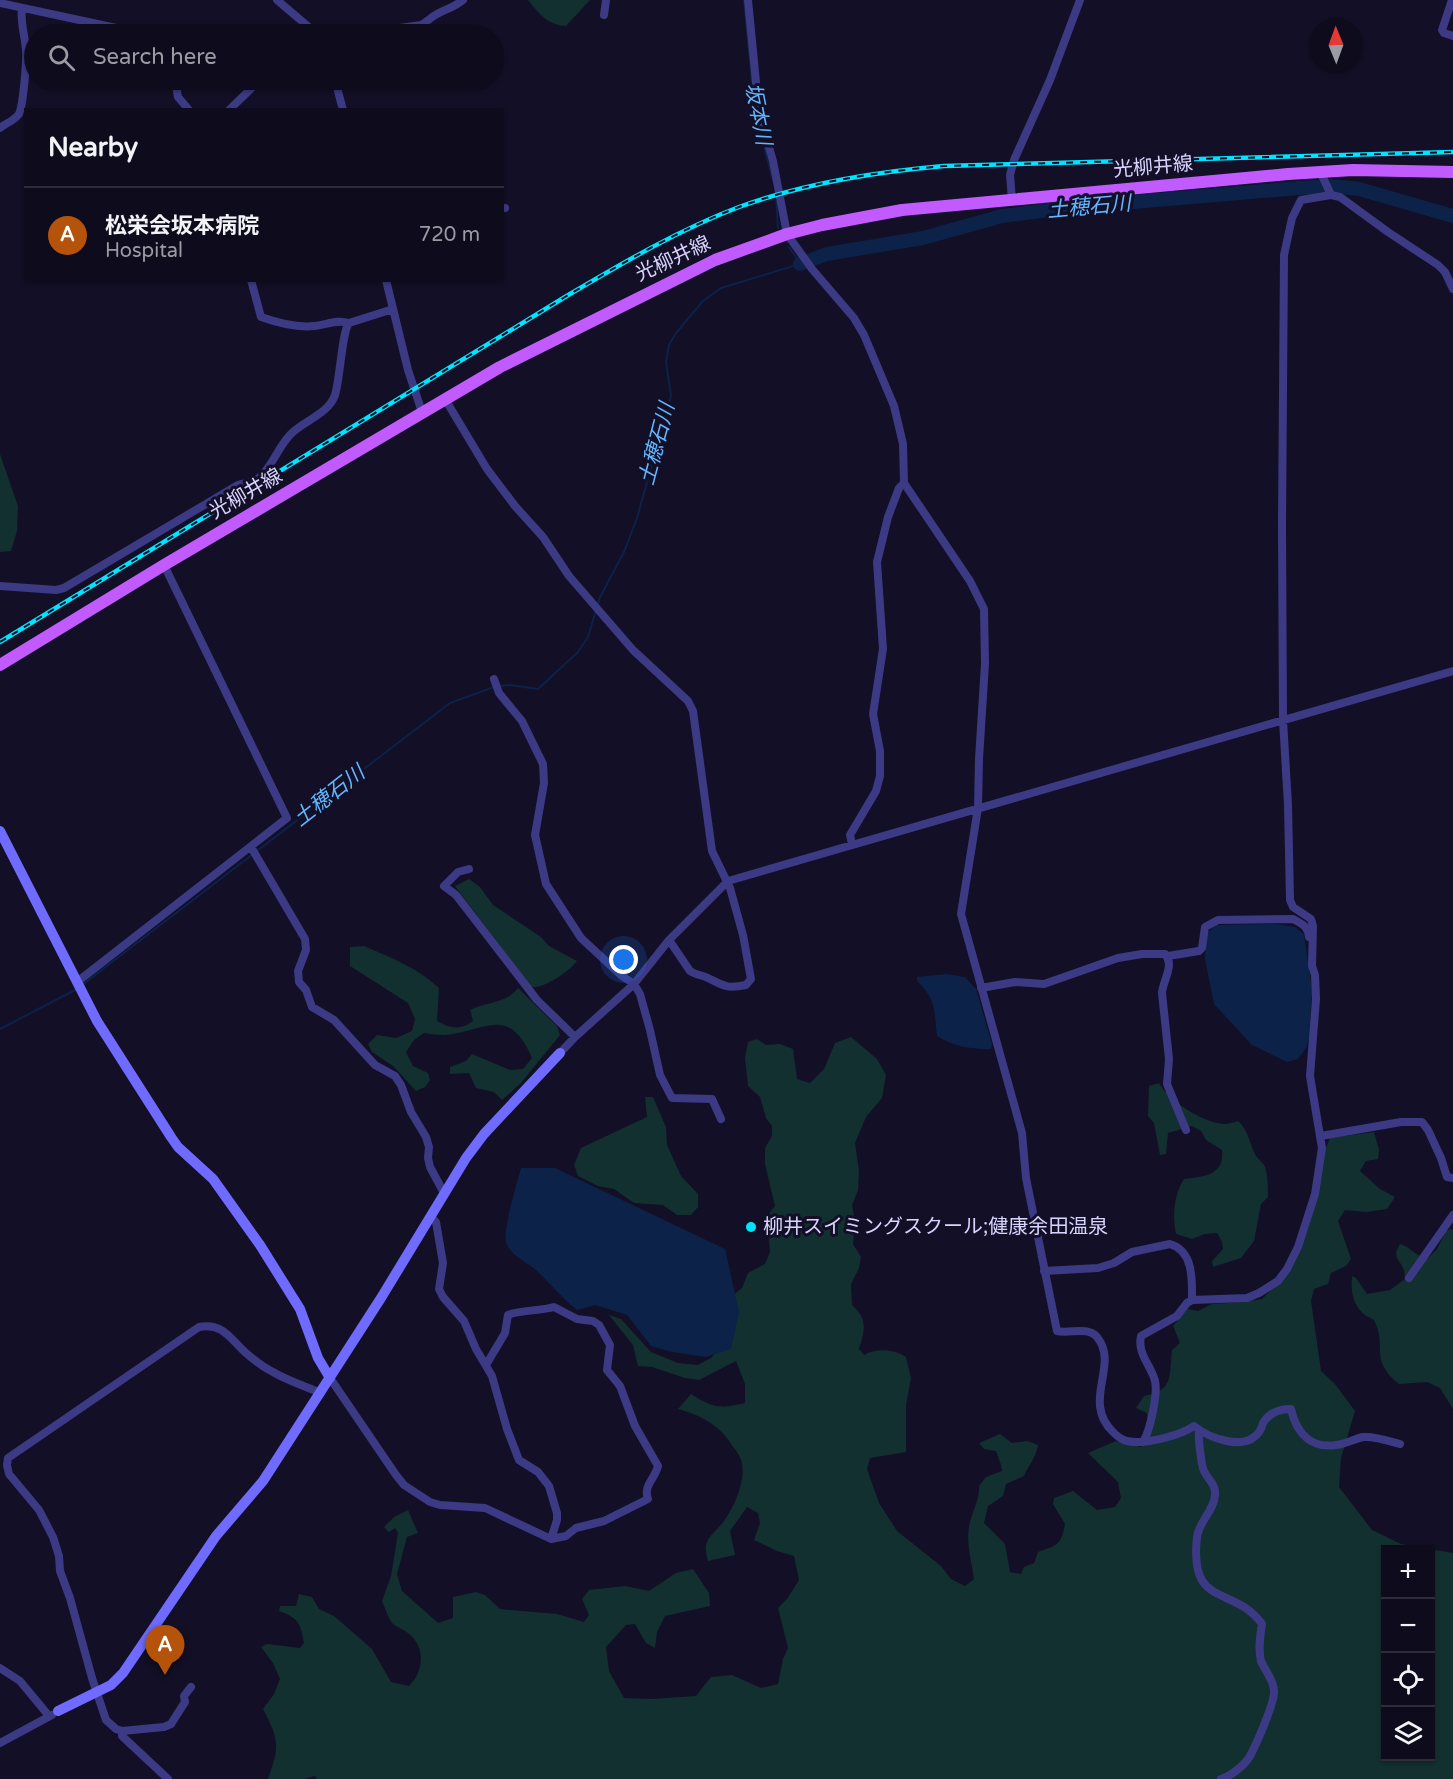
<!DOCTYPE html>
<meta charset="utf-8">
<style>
body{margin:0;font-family:"Varela Round","Noto Sans JP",sans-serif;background:#1c1929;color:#f1f3f6}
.controls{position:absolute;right:18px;bottom:18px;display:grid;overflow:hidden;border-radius:0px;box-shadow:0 2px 4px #0004}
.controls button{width:54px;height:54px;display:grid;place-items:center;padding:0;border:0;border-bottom:2px solid #2e2b3b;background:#0e0b1c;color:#f1f3f6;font:30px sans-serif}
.compass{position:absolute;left:1309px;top:18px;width:54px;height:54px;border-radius:50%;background:#0e0b1c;box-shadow:0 2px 4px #0004;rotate:359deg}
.you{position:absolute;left:624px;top:960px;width:21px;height:21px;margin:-15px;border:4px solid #fff;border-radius:50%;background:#1a73e8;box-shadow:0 0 0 9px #1a73e833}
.badge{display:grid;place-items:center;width:39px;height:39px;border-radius:50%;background:#b45309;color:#fff;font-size:20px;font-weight:700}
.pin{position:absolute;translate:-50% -50px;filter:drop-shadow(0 2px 3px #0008)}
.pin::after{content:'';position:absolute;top:32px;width:21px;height:18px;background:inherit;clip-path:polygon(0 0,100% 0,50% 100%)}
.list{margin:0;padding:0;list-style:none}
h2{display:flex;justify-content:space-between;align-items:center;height:78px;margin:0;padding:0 24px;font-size:26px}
h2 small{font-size:20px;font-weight:400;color:#9b9ba3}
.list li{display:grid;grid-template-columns:39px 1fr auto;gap:18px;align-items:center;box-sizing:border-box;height:96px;padding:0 24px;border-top:2px solid #2e2b3b}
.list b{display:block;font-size:22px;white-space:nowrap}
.list p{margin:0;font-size:20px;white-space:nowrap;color:#9b9ba3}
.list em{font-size:20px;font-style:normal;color:#9b9ba3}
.icon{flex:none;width:33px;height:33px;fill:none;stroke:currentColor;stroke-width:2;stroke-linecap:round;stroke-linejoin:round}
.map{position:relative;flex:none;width:1453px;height:1779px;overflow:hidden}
.search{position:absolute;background:#0e0b1c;box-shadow:0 2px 4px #0004;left:24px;top:24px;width:480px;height:66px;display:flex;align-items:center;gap:15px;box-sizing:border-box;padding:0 21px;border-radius:33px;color:#9b9ba3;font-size:22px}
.panel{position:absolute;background:#0e0b1c;box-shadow:0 2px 4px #0004;left:24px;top:108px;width:480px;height:174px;border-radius:0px}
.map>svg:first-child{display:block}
</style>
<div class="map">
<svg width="1453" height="1779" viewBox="0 0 1453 1779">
<rect width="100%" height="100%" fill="#130f26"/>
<path fill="#12302f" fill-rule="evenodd" d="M528 0H590L566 26C548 25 539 14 528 0Z
M0 454 18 506 17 531 11 551 0 552Z
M469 879 480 887 493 905 541 937 549 946 577 961C570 971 544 989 531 987L455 886Z
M364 946C390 957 418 968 439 988L437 1021C450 1028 460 1031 473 1021L470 1010C486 1002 506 1004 518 988L557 1026 560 1035 521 1083 502 1100 494 1092 476 1088 469 1073 450 1074V1067L466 1061 472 1054 510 1070 523 1069 532 1058C508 1003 485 1032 444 1035 437 1035 431 1034 424 1033L414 1040 406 1052 413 1066 428 1073 430 1080 425 1087 416 1091 393 1066 372 1052 368 1044 377 1035 396 1038 412 1031 415 1019 408 1003 350 966V947Z
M851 1037 877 1059 886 1075 882 1098 866 1117 855 1143 859 1171 858 1190 852 1205 855 1221 853 1244 861 1257 859 1268 851 1284 852 1305C868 1320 865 1329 859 1349L864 1355C876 1348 894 1349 906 1357L911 1378 906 1405V1452L870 1458 867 1469 879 1503 897 1531 941 1566 951 1579 965 1586 974 1579C972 1563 966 1544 969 1527 971 1513 980 1500 979 1486L986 1477 1002 1471 1001 1465 996 1451 984 1449 979 1443 1000 1434 1012 1443 1028 1441 1038 1445C1037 1456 1028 1466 1024 1476L1006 1484 1003 1496 988 1506 984 1523 1005 1544 1010 1572 1021 1574 1024 1567 1034 1563 1038 1552C1058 1545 1061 1545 1065 1524L1053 1504 1054 1498 1073 1491 1097 1510 1115 1507 1121 1498 1118 1482 1088 1453 1116 1441 1141 1447 1149 1436 1147 1413 1136 1408 1144 1396C1174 1390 1169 1377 1172 1350L1180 1343 1173 1326 1188 1309 1198 1311 1212 1304 1243 1302 1262 1299 1289 1272 1301 1249 1311 1219 1324 1153 1330 1138 1374 1132 1379 1150 1378 1159 1366 1161 1360 1171 1380 1189 1395 1197 1387 1209 1366 1212 1345 1210 1338 1221 1351 1259 1346 1266 1331 1273 1328 1284 1314 1289 1311 1301 1321 1371 1335 1384 1355 1411 1341 1458 1339 1487 1372 1530 1401 1544 1453 1553V1779H317L315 1776 304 1779H268C280 1746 279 1740 263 1709L274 1694 280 1679 273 1663 261 1647 267 1644 300 1648 304 1643C301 1623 298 1618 279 1611L280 1606H296L299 1594 312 1597 319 1609 334 1616 372 1649 391 1682 409 1686C424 1671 426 1647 408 1633 403 1629 396 1627 392 1623 388 1617 385 1608 382 1601L391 1576 398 1533 395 1528 389 1532 384 1527 394 1517 408 1510 418 1533 407 1537 397 1574 402 1591 438 1623 453 1618V1597L476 1592 485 1595 500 1609 557 1614 584 1622 589 1615 582 1599 589 1590 625 1586 649 1591 676 1573 693 1569 709 1593 710 1606 665 1616 657 1632 655 1648 646 1643 635 1624 626 1625 606 1647 609 1671 624 1698 651 1699 696 1696 711 1677 732 1675 761 1688 778 1684 783 1659 788 1648 778 1608 787 1599 799 1580 794 1556 777 1551 754 1540 760 1523 758 1513 747 1507 730 1531 735 1555 708 1561C701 1538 712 1537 724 1521 735 1506 747 1478 741 1460 739 1454 735 1449 731 1444 720 1425 698 1414 678 1409L691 1394C713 1408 719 1409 745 1403V1384L736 1361 699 1380 685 1378 652 1367 638 1366 633 1345 609 1315 621 1319 651 1352 678 1363 698 1365 711 1358 727 1339 728 1299 742 1288 748 1273 765 1264 770 1252 767 1216 775 1206 765 1164V1148L772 1136V1126L766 1118 760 1097 748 1086 745 1058 748 1042 757 1039 766 1045 780 1044 793 1049 797 1079 810 1083 824 1069 835 1043ZM1386 1550H1430V1756H1386Z
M1159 1083C1168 1100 1203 1123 1224 1124 1228 1124 1234 1122 1238 1121 1249 1131 1249 1143 1256 1156 1259 1160 1263 1162 1265 1167 1268 1176 1268 1187 1268 1197L1261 1204 1254 1241 1241 1258 1213 1267 1212 1261 1223 1249 1222 1242 1217 1233 1205 1234 1192 1239 1176 1234C1172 1216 1174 1194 1184 1179 1204 1177 1225 1175 1222 1150L1206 1140 1201 1131 1192 1126 1168 1133 1166 1154 1160 1155 1154 1123 1148 1116 1149 1086Z
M645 1097H653L666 1127 667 1145 681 1176 698 1194V1207L691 1215H677L663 1205 634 1203 614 1189 598 1186 578 1176 574 1165 581 1148 647 1117Z
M1451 1229 1453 1230V1409L1440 1388 1427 1382 1399 1384C1368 1359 1388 1347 1374 1320 1355 1312 1350 1296 1352 1276L1356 1278 1367 1294 1390 1290 1405 1279C1404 1275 1405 1271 1403 1268 1398 1257 1392 1257 1400 1244 1413 1248 1412 1255 1428 1258L1437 1249 1446 1231Z"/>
<path fill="#0c2248" d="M1276 924 1295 927 1304 934 1312 990 1309 1038 1306 1048 1298 1059 1287 1062 1252 1045 1214 1004 1205 959 1206 937 1210 930 1216 925Z
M946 974 965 977 976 989 992 1044 991 1049C970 1049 955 1047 937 1036 934 1011 937 1000 917 981V977Z
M521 1168H555L725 1249 739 1312 731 1349 706 1357 672 1352 651 1346 627 1315 595 1305 577 1310C562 1298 551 1284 537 1271 527 1262 510 1256 506 1242 503 1229 517 1183 521 1168Z"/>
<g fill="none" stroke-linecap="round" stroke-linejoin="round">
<path stroke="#0c2248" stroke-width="2" d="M744 0 755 114 773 180
M776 195 778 228
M499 686 510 685 538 689 578 652 588 637 600 597 624 552 637 518 671 396 666 362 669 345 676 333 703 301 721 288 800 264 789 247
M82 985 450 703 494 687
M0 1029 77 989"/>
<path stroke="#0c2248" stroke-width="14" d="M800 264 827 254 923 238 1002 216 1074 207 1299 188 1332 186 1359 189 1453 216"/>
<path stroke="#3d3a85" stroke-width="8" d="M277 0 317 34
M748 0 759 113 773 161 787 234 812 269 854 318 864 335 894 406 903 444 904 483 970 581 984 609 985 664 979 759 978 808 961 914 1022 1133 1026 1178 1057 1331C1070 1334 1087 1326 1097 1337 1120 1365 1081 1401 1113 1432 1121 1440 1126 1442 1137 1442 1153 1442 1181 1435 1194 1426 1209 1438 1245 1452 1259 1432 1261 1430 1262 1426 1263 1423 1269 1413 1279 1409 1291 1409 1296 1432 1310 1449 1336 1445 1346 1444 1354 1439 1363 1437 1375 1436 1389 1441 1400 1444
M1452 0 1442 30 1444 33 1453 36
M0 3 144 34
M604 15 606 0
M357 34 421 25C427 22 431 17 437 14 446 9 455 7 463 0
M175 80 178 97 189 110
M335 80 343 110
M229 110 260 80
M0 128C6 123 14 121 19 114 23 106 27 60 26 50 25 35 20 23 22 8
M1320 171 1331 195
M1012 200 1010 175 1014 160 1050 80 1080 0
M502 208H505
M251 280 261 317C278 323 296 328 314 326 326 325 337 319 349 323
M386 280 408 370 422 412
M445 399 487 469 515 506 543 537 569 576 633 650 688 701 693 711 712 851 730 888 743 935 751 979 746 985C727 989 724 986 708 978 702 975 696 975 690 971L669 940
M0 586 56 590 64 588 238 485C245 483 254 482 260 477 274 464 279 444 293 432 306 420 329 413 335 395 340 380 342 331 349 323L393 309
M494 679 499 693 522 721 543 764 544 783 535 835 546 884 581 938 622 976 634 984 640 994 650 1030 660 1075 672 1098 712 1099 721 1119
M852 844 850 835 876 791 880 776V751L873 714 883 649 877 562 888 517 899 488 904 483
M251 847 305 939 306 950 298 971 299 982 306 990 312 1007 334 1020 375 1065 395 1076 401 1085 411 1112 426 1137 429 1147 428 1158 430 1167 444 1193
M469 869 458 872 444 886 456 895 537 1000 575 1037
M1168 956 1199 951 1202 948 1205 927 1218 920 1293 919C1302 924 1308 926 1309 937
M77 982 287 818 164 565
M981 988 1015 982 1044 984 1118 958 1142 954H1165C1175 965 1163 980 1162 993L1169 1059 1167 1084 1186 1130
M560 1053 575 1037 634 984 669 940 728 881 1453 671
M1321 1136 1401 1122H1422L1428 1130 1441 1158 1447 1177 1453 1178
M431 1217 436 1222 443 1263 439 1289 443 1297 464 1321 476 1349 492 1376 507 1429 519 1460 538 1472 549 1486 557 1513V1520L551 1539
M1044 1271 1098 1268 1114 1263 1132 1252 1170 1244C1194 1251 1192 1281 1192 1300
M1409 1278 1453 1215
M330 1378 396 1475 404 1485 430 1502 440 1505 485 1508 551 1539 566 1536 576 1528 604 1521 648 1499C643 1485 655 1479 658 1466L635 1426 620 1386 607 1370 610 1345 599 1325 593 1321 577 1319 554 1307C540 1311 519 1310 508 1315L505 1333 486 1365
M1199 1430C1198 1436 1201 1465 1204 1471 1208 1480 1216 1484 1215 1495 1214 1511 1199 1521 1197 1537 1189 1610 1233 1584 1262 1624 1260 1636 1258 1649 1261 1661 1265 1671 1274 1680 1274 1691 1275 1702 1256 1745 1250 1756 1245 1765 1231 1776 1221 1779
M1143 1442C1150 1431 1158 1394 1155 1381 1151 1365 1137 1354 1141 1336L1177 1316 1187 1303 1192 1300 1247 1298 1259 1293 1278 1281 1287 1269 1298 1247 1315 1194 1322 1148 1310 1076 1316 999 1315 975 1312 966 1313 926 1311 919 1293 907 1290 900 1288 805 1283 720 1282 526 1284 255 1292 218 1301 200 1331 195 1340 197 1388 232 1438 265 1445 272 1453 289
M0 1668 20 1681 49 1716
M191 1687 184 1696 185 1702 171 1724 164 1727 122 1731 116 1729 106 1720 92 1678 70 1598 60 1571 59 1556 53 1537 39 1510 9 1474 7 1465 8 1458 199 1327C223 1322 231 1340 246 1353 254 1360 263 1367 273 1372 288 1381 305 1386 321 1393
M122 1731V1736L168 1779
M0 1743 52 1715"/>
<path stroke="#6f6bff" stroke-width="10" d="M0 831 97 1021 171 1137 178 1147 213 1179 260 1245 300 1309 318 1358 330 1378
M58 1711 111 1685 123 1673 216 1536 263 1481 381 1298 466 1158 484 1134 560 1053"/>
<path stroke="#c25bff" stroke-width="12" d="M0 665 164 565 500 367 715 260 787 234 822 225 902 210 1288 174 1353 170 1453 172"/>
<defs>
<path id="rail" d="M0 642 565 297C621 264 678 230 739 207 805 183 874 172 944 166L1453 152"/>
</defs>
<use href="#rail" stroke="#00e5ff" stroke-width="4.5"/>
<use href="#rail" stroke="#130f26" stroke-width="2" stroke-dasharray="7" stroke-linecap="butt"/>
</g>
<circle fill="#00e5ff" stroke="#130f26" stroke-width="2" cx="751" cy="1227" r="6"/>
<g text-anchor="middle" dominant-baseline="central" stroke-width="6" stroke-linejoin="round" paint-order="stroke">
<g font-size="20" fill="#d9d4ff" stroke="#130f26">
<text transform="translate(1153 167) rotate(-5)">光柳井線</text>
<text transform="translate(673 259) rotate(-25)">光柳井線</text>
<text transform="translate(246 494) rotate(-30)">光柳井線</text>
</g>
<g font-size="20" fill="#d9d4ff" stroke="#130f26" text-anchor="start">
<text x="763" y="1227">柳井スイミングスクール;健康余田温泉</text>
</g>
<g font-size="21" font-style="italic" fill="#62b6ff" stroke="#130f26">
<text transform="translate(758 114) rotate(79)">坂本川</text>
<text transform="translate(1089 207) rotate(-5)">土穂石川</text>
<text transform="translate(657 444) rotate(-75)">土穂石川</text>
<text transform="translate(329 796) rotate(-38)">土穂石川</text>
</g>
</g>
</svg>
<div class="controls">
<button>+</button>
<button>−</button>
<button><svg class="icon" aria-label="locate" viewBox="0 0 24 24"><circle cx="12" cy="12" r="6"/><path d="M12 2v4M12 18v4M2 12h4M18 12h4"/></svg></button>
<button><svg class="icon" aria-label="layers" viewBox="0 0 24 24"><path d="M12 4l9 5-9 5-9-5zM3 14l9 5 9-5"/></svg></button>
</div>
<svg class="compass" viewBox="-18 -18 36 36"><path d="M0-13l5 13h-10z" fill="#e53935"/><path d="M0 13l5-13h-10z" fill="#9b9ba3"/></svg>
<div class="you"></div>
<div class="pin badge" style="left:165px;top:1675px">A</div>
<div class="search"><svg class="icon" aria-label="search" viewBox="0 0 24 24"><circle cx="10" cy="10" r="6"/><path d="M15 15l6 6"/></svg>Search here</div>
<section class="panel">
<h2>Nearby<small></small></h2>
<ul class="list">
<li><span class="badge">A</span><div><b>松栄会坂本病院</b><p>Hospital</p></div><em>720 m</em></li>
</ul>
</section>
</div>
